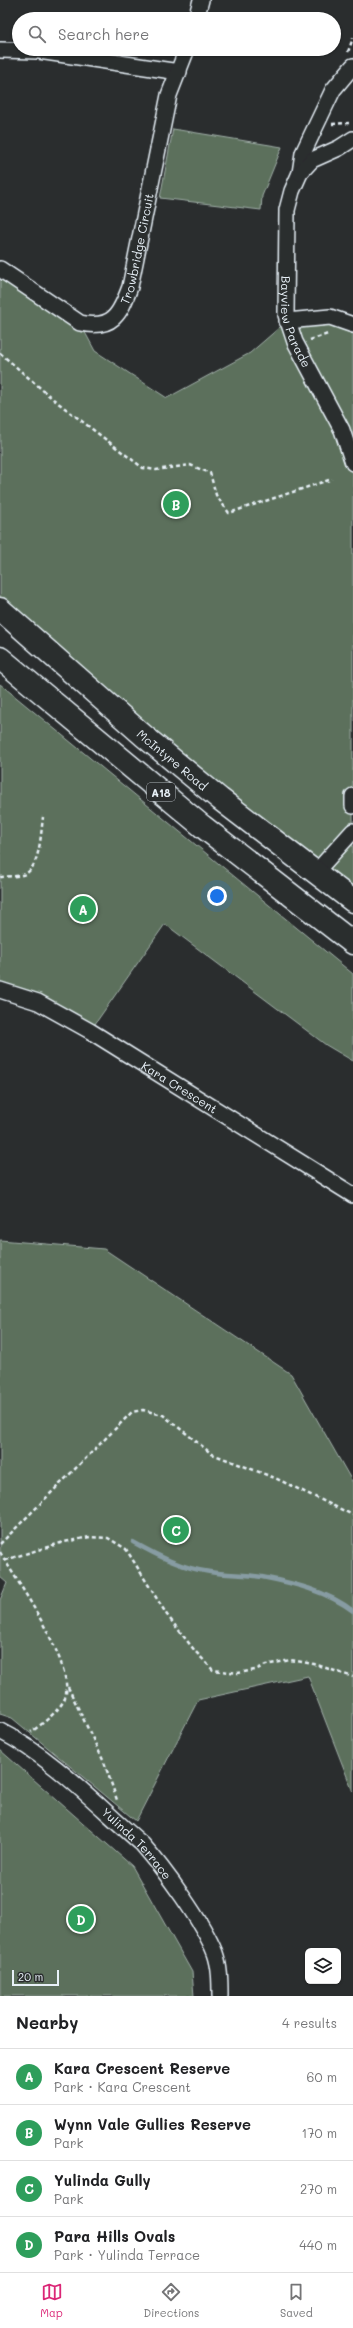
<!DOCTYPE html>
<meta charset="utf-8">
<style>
body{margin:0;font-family:Mali,sans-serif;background:#f2f2f2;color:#202124}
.controls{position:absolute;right:12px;bottom:12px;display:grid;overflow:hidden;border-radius:6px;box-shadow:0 1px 3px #0004}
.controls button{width:36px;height:36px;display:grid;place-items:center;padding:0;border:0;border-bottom:1px solid #e0e0e0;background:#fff;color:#202124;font:20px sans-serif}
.scale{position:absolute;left:12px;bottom:10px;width:47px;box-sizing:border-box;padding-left:4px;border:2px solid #e8f1f8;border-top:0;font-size:11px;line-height:14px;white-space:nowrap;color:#e8f1f8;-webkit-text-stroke:3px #2a2d2e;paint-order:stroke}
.you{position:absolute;left:217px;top:896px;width:14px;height:14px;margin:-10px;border:3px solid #fff;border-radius:50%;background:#1a73e8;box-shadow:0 0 0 6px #1a73e833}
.badge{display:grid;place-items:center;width:26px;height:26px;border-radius:50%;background:#db2777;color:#fff;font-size:13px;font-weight:700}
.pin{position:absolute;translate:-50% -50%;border:2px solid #fff;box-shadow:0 1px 4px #0006}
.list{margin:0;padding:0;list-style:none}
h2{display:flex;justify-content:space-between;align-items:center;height:52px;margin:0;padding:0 16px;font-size:17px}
h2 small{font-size:13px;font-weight:400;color:#757577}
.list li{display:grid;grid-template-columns:26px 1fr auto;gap:12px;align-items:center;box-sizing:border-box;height:56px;padding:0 16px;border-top:1px solid #e0e0e0}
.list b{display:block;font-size:15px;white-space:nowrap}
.list p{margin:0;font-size:13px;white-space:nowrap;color:#757577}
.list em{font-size:13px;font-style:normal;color:#757577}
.icon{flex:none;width:22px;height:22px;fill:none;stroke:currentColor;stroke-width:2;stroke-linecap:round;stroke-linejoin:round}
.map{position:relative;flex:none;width:353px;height:1996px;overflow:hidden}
.search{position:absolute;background:#fff;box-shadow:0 1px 3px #0004;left:12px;right:12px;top:12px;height:44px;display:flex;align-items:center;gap:10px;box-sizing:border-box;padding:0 14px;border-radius:22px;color:#757577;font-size:15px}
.sheet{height:276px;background:#fff}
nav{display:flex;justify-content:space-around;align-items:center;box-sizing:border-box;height:56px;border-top:1px solid #e0e0e0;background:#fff;font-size:11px;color:#757577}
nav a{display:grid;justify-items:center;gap:2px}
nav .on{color:#db2777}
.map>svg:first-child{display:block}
</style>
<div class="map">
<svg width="353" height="1996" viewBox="0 0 353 1996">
<rect width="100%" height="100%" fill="#2a2d2e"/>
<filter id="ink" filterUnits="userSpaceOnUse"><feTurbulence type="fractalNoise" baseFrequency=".025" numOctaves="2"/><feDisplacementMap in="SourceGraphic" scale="8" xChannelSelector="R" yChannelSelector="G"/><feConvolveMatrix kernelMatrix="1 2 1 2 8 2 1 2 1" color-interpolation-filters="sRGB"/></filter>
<g filter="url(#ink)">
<path fill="#5b705b" stroke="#a2b0aa" d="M173 129 282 147 262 196 261 210 160 198Z
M0 269 80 323 95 351 167 398 250 353 287 321 353 325V901L0 609Z
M0 684 353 974V1061L326 1045 165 924 90 1031 0 990Z
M0 1240 104 1249 291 1374 353 1483V1792L308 1676 198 1700 136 1821 12 1718 0 1714V1600L7 1583 0 1577Z
M0 1750 132 1866 192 1972 194 1996H0Z"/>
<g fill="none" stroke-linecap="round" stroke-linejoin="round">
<path stroke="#879ca3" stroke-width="4.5" d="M133 1542C158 1556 181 1568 210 1572 227 1575 245 1574 262 1577 293 1583 327 1591 353 1611"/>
<defs>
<g id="street">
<path d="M196 19 201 0"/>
<path d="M0 50 39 51 179 72"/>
<path id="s1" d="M353 66 333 90 303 153 300 173 292 191 287 210 286 315 295 342 342 430 353 463"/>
<path d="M300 173 312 160 339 148 353 139"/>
<path id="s2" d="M0 269 80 323C113 330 120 314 130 287L169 95 187 49"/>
<path d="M287 321 330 317 353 325"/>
<path d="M353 796V806"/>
<path d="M315 873 353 831"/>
<path id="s3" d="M0 990 38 1002 90 1031 353 1195"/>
<path id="s4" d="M0 1731C52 1757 98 1806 142 1844 164 1869 203 1922 215 1953 220 1967 220 1982 220 1996"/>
</g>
<g id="primary">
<path id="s5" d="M0 609 144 736 220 799 353 901"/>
<path d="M0 658 202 826 353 943"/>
</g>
</defs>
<use href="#street" stroke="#e8f1f8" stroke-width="18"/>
<use href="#primary" stroke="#e8f1f8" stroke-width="25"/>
<path stroke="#e8f1f8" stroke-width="2.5" stroke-dasharray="4 3" stroke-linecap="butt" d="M348 52 353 38
M332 124 349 123
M310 340 328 334
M0 353 53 399 143 468 156 470 190 465 210 473 216 495 229 513 332 479
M0 877C7 876 19 877 25 874 40 867 41 832 43 817
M0 1544 132 1412 143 1410 163 1415 212 1454 275 1478 353 1515
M0 1552C17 1582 79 1669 64 1700 58 1712 42 1724 31 1732
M5 1560 64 1542 90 1537 108 1538 126 1549 167 1615 195 1651 213 1670 238 1673 255 1670 266 1665 290 1660 314 1664 353 1677
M68 1687 104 1762 117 1800"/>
<use href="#street" stroke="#2a2d2e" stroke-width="15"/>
<use href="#primary" stroke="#2a2d2e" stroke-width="22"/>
</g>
</g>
<g text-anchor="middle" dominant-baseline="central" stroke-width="3" stroke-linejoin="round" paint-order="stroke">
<rect fill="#2a2d2e" stroke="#afb6bb" stroke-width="1" x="147" y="783" width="28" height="18" rx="3"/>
<g font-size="11" font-weight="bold" fill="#e8f1f8">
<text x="161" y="792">A18</text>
</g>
<g font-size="12" fill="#e8f1f8" stroke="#2a2d2e">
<text stroke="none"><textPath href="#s2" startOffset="206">Trowbridge Circuit</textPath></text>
<text stroke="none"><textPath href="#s1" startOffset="274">Bayview Parade</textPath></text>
<text stroke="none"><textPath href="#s5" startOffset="229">McIntyre Road</textPath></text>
<text stroke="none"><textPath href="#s3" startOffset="205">Kara Crescent</textPath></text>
<text stroke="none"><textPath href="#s4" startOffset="178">Yulinda Terrace</textPath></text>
</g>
</g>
</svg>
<div class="controls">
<button><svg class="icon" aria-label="layers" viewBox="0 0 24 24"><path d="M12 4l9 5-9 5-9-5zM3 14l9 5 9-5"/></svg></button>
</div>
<div class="scale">20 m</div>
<div class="you"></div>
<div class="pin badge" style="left:83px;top:909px;background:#2e9e5b">A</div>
<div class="pin badge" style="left:176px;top:504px;background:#2e9e5b">B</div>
<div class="pin badge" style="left:176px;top:1530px;background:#2e9e5b">C</div>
<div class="pin badge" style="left:81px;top:1919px;background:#2e9e5b">D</div>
<div class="search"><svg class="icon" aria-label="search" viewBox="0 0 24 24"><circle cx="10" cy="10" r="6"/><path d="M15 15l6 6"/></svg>Search here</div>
</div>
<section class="sheet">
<h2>Nearby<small>4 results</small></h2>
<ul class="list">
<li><span class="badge" style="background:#2e9e5b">A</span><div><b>Kara Crescent Reserve</b><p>Park · Kara Crescent</p></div><em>60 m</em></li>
<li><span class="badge" style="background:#2e9e5b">B</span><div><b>Wynn Vale Gullies Reserve</b><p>Park</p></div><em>170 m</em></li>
<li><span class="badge" style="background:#2e9e5b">C</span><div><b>Yulinda Gully</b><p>Park</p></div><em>270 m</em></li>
<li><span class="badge" style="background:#2e9e5b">D</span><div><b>Para Hills Ovals</b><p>Park · Yulinda Terrace</p></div><em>440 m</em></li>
</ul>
</section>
<nav>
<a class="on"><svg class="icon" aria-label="map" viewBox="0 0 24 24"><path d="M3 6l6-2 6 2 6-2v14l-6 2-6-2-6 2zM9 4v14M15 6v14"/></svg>Map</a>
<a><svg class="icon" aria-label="directions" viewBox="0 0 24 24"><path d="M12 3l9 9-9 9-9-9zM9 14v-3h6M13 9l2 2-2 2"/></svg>Directions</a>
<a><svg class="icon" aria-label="saved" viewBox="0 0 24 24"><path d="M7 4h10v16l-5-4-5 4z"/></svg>Saved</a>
</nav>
